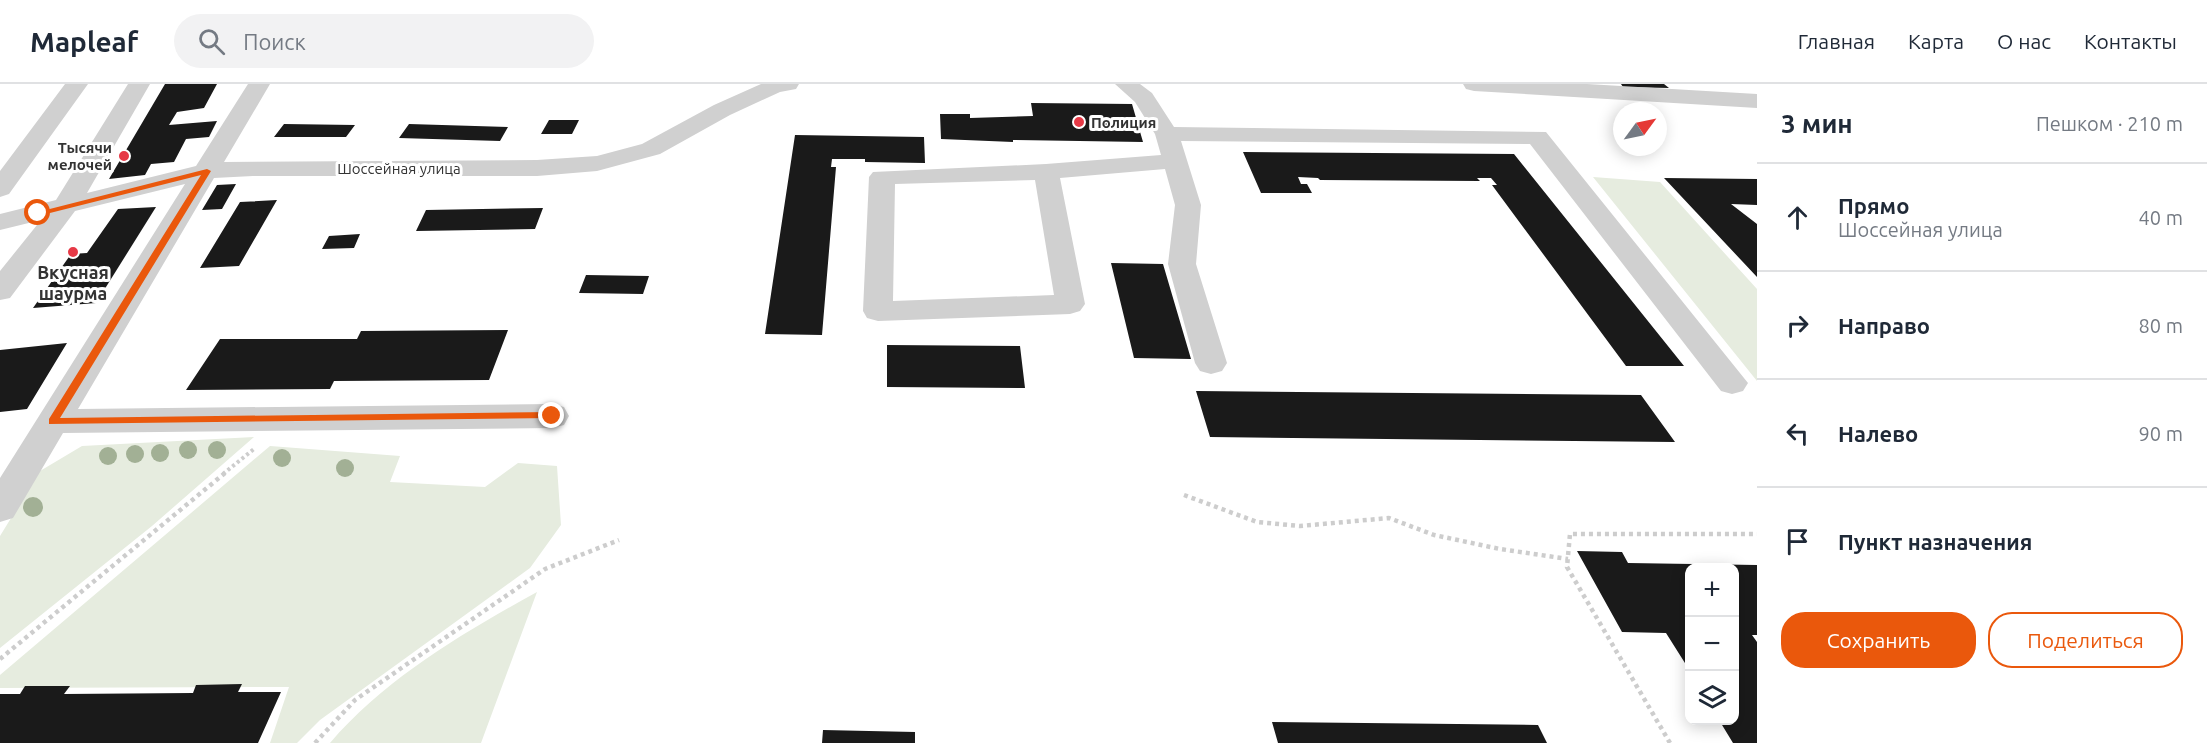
<!DOCTYPE html>
<html lang="ru">
<meta charset="utf-8">
<style>
body{margin:0;font-family:Ubuntu,sans-serif;background:#f2f2f3;color:#1f2937}
.controls{position:absolute;right:18px;bottom:18px;display:grid;overflow:hidden;border-radius:12px;box-shadow:0 3px 15px #0003}
.controls button{width:54px;height:54px;display:grid;place-items:center;padding:0;border:0;border-bottom:2px solid #e0e1e3;background:#fff;color:#1f2937;font:30px sans-serif}
.compass{position:absolute;left:1613px;top:18px;width:54px;height:54px;border-radius:50%;background:#fff;box-shadow:0 3px 15px #0003;rotate:57deg}
.stop{position:absolute;width:18px;height:18px;margin:-14px;border:4px solid #ea580c;border-radius:50%;background:#fff}
.stop.end{background:#ea580c;border-color:#fff;box-shadow:0 2px 6px #0008}
.list{margin:0;padding:0;list-style:none}
h2{display:flex;justify-content:space-between;align-items:center;height:78px;margin:0;padding:0 24px;font-size:26px}
h2 small{font-size:20px;font-weight:400;color:#747a83}
.list li{display:grid;grid-template-columns:39px 1fr auto;gap:18px;align-items:center;box-sizing:border-box;height:108px;padding:0 24px;border-top:2px solid #e0e1e3}
.list b{display:block;font-size:22px;white-space:nowrap}
.list p{margin:0;font-size:20px;white-space:nowrap;color:#747a83}
.list em{font-size:20px;font-style:normal;color:#747a83}
.actions{display:flex;gap:12px;padding:18px 24px}
.actions a{flex:1;padding:14px 0;border:2px solid #ea580c;border-radius:24px;text-align:center;font-size:21px;color:#ea580c}
.actions .main{background:#ea580c;color:#fff}
.icon{flex:none;width:33px;height:33px;fill:none;stroke:currentColor;stroke-width:2;stroke-linecap:round;stroke-linejoin:round}
.map{position:relative;flex:none;width:1757px;height:659px;overflow:hidden}
header{display:flex;align-items:center;gap:36px;box-sizing:border-box;height:84px;padding:0 30px;background:#fff;border-bottom:2px solid #e0e1e3}
header strong{font-size:28px}
nav{display:flex;gap:33px;margin-inline-start:auto;font-size:21px}
.search{width:420px;height:54px;background:#f2f2f3;display:flex;align-items:center;gap:15px;box-sizing:border-box;padding:0 21px;border-radius:33px;color:#747a83;font-size:22px}
main{display:flex}
aside{flex:1;background:#fff}
.map>svg:first-child{display:block}
</style>
<header>
<strong>Mapleaf</strong>
<div class="search"><svg class="icon" aria-label="search" viewBox="0 0 24 24"><circle cx="10" cy="10" r="6"/><path d="M15 15l6 6"/></svg>Поиск</div>
<nav><a>Главная</a><a>Карта</a><a>О нас</a><a>Контакты</a></nav>
</header>
<main>
<div class="map">
<svg width="1757" height="659" viewBox="0 0 1757 659">
<rect width="100%" height="100%" fill="#fff"/>
<path fill="#e6ecdf" d="M1593 93 1660 98 1757 205V297Z
M254 353 152 442 0 564V452L40 387 82 362Z
M270 362 400 372 390 398 485 403 518 379 557 382 561 441 530 484 320 636 297 659H270L289 603 0 604V591Z
M537 508 481 659H330C386 594 463 549 537 508Z"/>
<path fill="#1a1a1a" d="M165 0H217L204 24 177 28 169 41 217 37 209 53 186 55 174 78 151 80 145 91 109 95Z
M1621 0H1664L1669 4 1623 3Z
M1031 19 1132 20 1143 58 1013 56V58L941 55 940 30H970V34L1033 32Z
M549 36H579L572 50H541Z
M284 40 355 41 346 53H274Z
M409 40 508 43 500 57 399 54Z
M795 51 924 53 925 79 865 78V75H832L831 83H836L822 251 765 250Z
M1243 68 1514 70 1684 282H1626L1492 101H1497L1491 94H1477L1480 97 1320 96 1318 94 1298 93 1301 100H1307L1312 109H1261Z
M1664 94 1757 95V121L1731 120 1757 140V193Z
M236 100 222 125 202 126 217 101Z
M277 116 239 182 200 184 240 118Z
M156 123 96 219 33 224 71 170 87 169 118 125Z
M543 124 535 145 416 147 426 126Z
M360 150 354 164 322 165 329 152Z
M1111 179 1163 180 1191 275 1134 274Z
M586 191 649 192 643 210 579 209Z
M508 246 489 296 334 297 330 305 186 306 220 255H357L361 247Z
M67 259 27 325 0 328V266Z
M887 261 1020 262 1025 304 887 303Z
M1196 307 1641 311 1675 358 1210 353Z
M1577 467 1622 468 1628 479 1757 481V551H1752L1757 558V659H1733L1719 636H1734V484H1690V587L1666 549 1622 548Z
M242 600 238 608H281L258 659H0V610H20L25 602H70L64 610 193 609 196 601Z
M1272 638 1538 641 1547 659H1278Z
M823 646 915 648V659H822Z"/>
<g fill="none" stroke-linecap="round" stroke-linejoin="round">
<path stroke="#cdcdcd" stroke-width="4" stroke-dasharray="3 3" stroke-linecap="butt" d="M223 390 254 365"/>
<path stroke="#cdcdcd" stroke-width="4.5" stroke-dasharray="4 4" stroke-linecap="butt" d="M1184 411 1257 438 1300 442 1389 434 1434 451 1500 465 1568 475
M0 575 225 389
M315 659 355 616 545 485 619 456
M1670 659 1567 483 1570 450H1757"/>
<path fill="#d0d0d0" fill-rule="evenodd" d="M65 0H88L9 110 0 113V87Z
M128 0H150L87 109 196 82 248 0H270L224 78 537 76 597 72 642 60 714 21 761 0H799L796 5 780 8 730 31 660 70 597 87 537 92H253L214 94 78 325 552 320 564 323 569 332 564 341 552 344 63 349 13 434 0 438V394L185 100 75 127 10 214 0 216V187L41 136 0 146V130L56 116Z
M1115 0H1140L1152 9 1174 43 1546 48 1748 299 1743 307 1732 310 1721 307 1530 60 1181 57 1201 121 1196 180 1227 279 1222 287 1211 290 1200 287 1195 279 1168 180 1175 121 1165 85 1060 94 1085 220 1080 227 1070 230 878 237 867 234 863 227 869 93 873 88 1046 80 1161 71 1155 50 1135 18ZM1035 96 1054 211 893 217 895 100Z
M1463 0H1587L1757 10V24L1474 7 1466 5Z"/>
</g>
<g fill="#a2b095">
<circle cx="188" cy="366" r="9"/>
<circle cx="217" cy="366" r="9"/>
<circle cx="160" cy="369" r="9"/>
<circle cx="135" cy="370" r="9"/>
<circle cx="108" cy="372" r="9"/>
<circle cx="282" cy="374" r="9"/>
<circle cx="345" cy="384" r="9"/>
<circle cx="33" cy="423" r="10"/>
</g>
<path fill="#ea580c" d="M207 85 211 87 60 334 552 328 555 329V334L49 340V335L201 91 38 132 34 129Z"/>
<g fill="#e63946" stroke="#fff" stroke-width="2">
<circle cx="1079" cy="38" r="6"/>
<circle cx="124" cy="72" r="6"/>
<circle cx="73" cy="168" r="6"/>
</g>
<g text-anchor="middle" dominant-baseline="central" stroke-width="6" stroke-linejoin="round" paint-order="stroke">
<g font-size="15" font-weight="bold" fill="#333" stroke="#fff" text-anchor="start">
<text x="1091" y="38">Полиция</text>
<text x="112" y="63" text-anchor="end">Тысячи<tspan x="112" dy="17">мелочей</tspan></text>
</g>
<g font-size="15" fill="#333" stroke="#fff">
<text x="399" y="84">Шоссейная улица</text>
</g>
<g font-size="18" font-weight="bold" fill="#333" stroke="#fff">
<text x="73" y="188">Вкусная<tspan x="73" dy="21">шаурма</tspan></text>
</g>
</g>
</svg>
<div class="controls">
<button>+</button>
<button>−</button>
<button><svg class="icon" aria-label="layers" viewBox="0 0 24 24"><path d="M12 4l9 5-9 5-9-5zM3 14l9 5 9-5"/></svg></button>
</div>
<svg class="compass" viewBox="-18 -18 36 36"><path d="M0-13l5 13h-10z" fill="#e53935"/><path d="M0 13l5-13h-10z" fill="#747a83"/></svg>
<div class="stop" style="left:38px;top:129px"></div>
<div class="stop end" style="left:552px;top:332px"></div>
</div>
<aside>
<h2>3 мин<small>Пешком · 210 m</small></h2>
<ul class="list">
<li><svg class="icon" aria-label="ahead" viewBox="0 0 24 24"><path d="M12 20V5M6 11l6-6 6 6"/></svg><div><b>Прямо</b><p>Шоссейная улица</p></div><em>40 m</em></li>
<li><svg class="icon" aria-label="right" viewBox="0 0 24 24"><path d="M7 20v-9h11M14 6l5 5-5 5"/></svg><div><b>Направо</b></div><em>80 m</em></li>
<li><svg class="icon" aria-label="left" viewBox="0 0 24 24"><path d="M17 20v-9H6M10 6l-5 5 5 5"/></svg><div><b>Налево</b></div><em>90 m</em></li>
<li><svg class="icon" aria-label="arrive" viewBox="0 0 24 24"><path d="M6 21V4h12l-3 4 3 4H6"/></svg><div><b>Пункт назначения</b></div></li>
</ul>
<div class="actions"><a class="main">Сохранить</a><a>Поделиться</a></div>
</aside>
</main>
